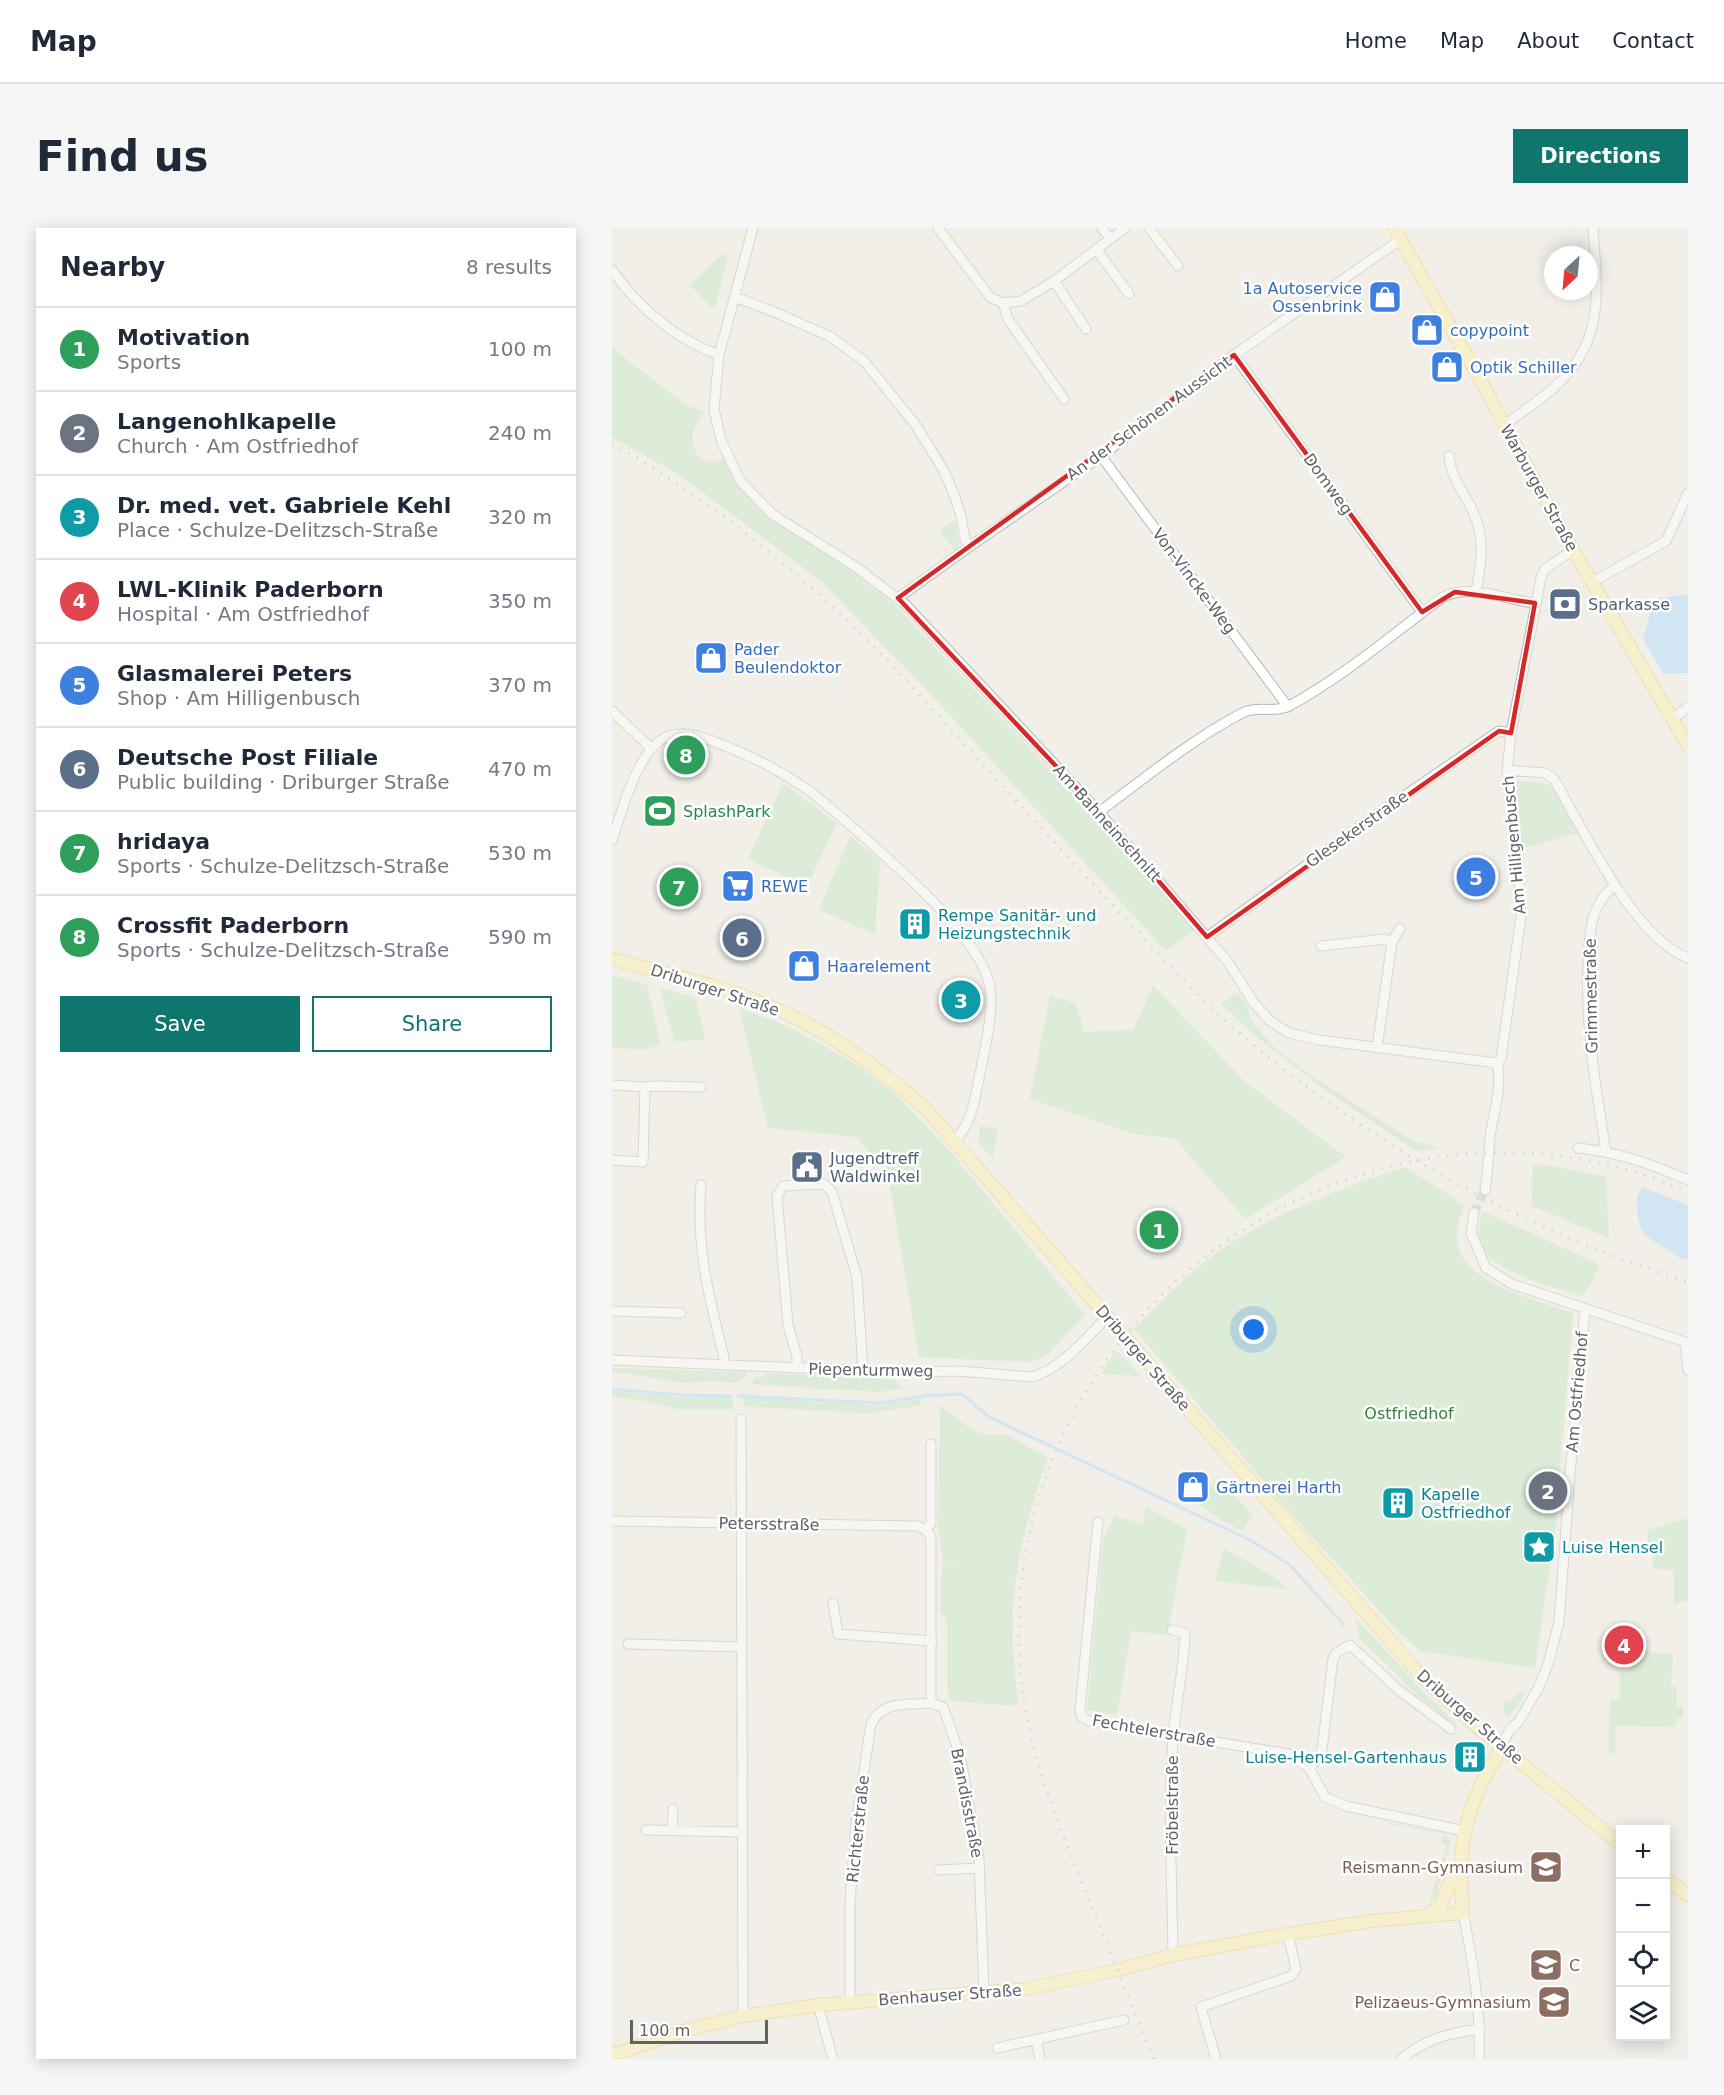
<!DOCTYPE html>
<meta charset="utf-8">
<style>
body{margin:0;font-family:"DejaVu Sans",sans-serif;background:#f6f6f7;color:#1f2937}
.controls{position:absolute;right:18px;bottom:18px;display:grid;overflow:hidden;border-radius:0px;box-shadow:0 3px 15px #0003}
.controls button{width:54px;height:54px;display:grid;place-items:center;padding:0;border:0;border-bottom:2px solid #e0e1e3;background:#fff;color:#1f2937;font:30px sans-serif}
.compass{position:absolute;left:932px;top:18px;width:54px;height:54px;border-radius:50%;background:#fff;box-shadow:0 3px 15px #0003;rotate:206deg}
.scale{position:absolute;left:18px;bottom:15px;width:138px;box-sizing:border-box;padding-left:6px;border:3px solid #5f6368;border-top:0;font-size:16px;line-height:21px;white-space:nowrap;color:#5f6368;-webkit-text-stroke:4px #fff;paint-order:stroke}
.you{position:absolute;left:642px;top:1102px;width:21px;height:21px;margin:-15px;border:4px solid #fff;border-radius:50%;background:#1a73e8;box-shadow:0 0 0 9px #1a73e833}
.badge{display:grid;place-items:center;width:39px;height:39px;border-radius:50%;background:#0f766e;color:#fff;font-size:20px;font-weight:700}
.pin{position:absolute;translate:-50% -50%;border:3px solid #fff;box-shadow:0 2px 6px #0006}
.list{margin:0;padding:0;list-style:none}
h2{display:flex;justify-content:space-between;align-items:center;height:78px;margin:0;padding:0 24px;font-size:26px}
h2 small{font-size:20px;font-weight:400;color:#747a83}
.list li{display:grid;grid-template-columns:39px 1fr auto;gap:18px;align-items:center;box-sizing:border-box;height:84px;padding:0 24px;border-top:2px solid #e0e1e3}
.list b{display:block;font-size:22px;white-space:nowrap}
.list p{margin:0;font-size:20px;white-space:nowrap;color:#747a83}
.list em{font-size:20px;font-style:normal;color:#747a83}
.actions{display:flex;gap:12px;padding:18px 24px}
.actions a{flex:1;padding:14px 0;border:2px solid #0f766e;border-radius:0px;text-align:center;font-size:21px;color:#0f766e}
.actions .main{background:#0f766e;color:#fff}
.icon{flex:none;width:33px;height:33px;fill:none;stroke:currentColor;stroke-width:2;stroke-linecap:round;stroke-linejoin:round}
.map{position:relative;flex:none;width:1076px;height:1831px;overflow:hidden;border-radius:0px}
header{display:flex;align-items:center;gap:36px;box-sizing:border-box;height:84px;padding:0 30px;background:#fff;border-bottom:2px solid #e0e1e3}
header strong{font-size:28px}
nav{display:flex;gap:33px;margin-inline-start:auto;font-size:21px}
.intro{display:flex;align-items:center;justify-content:space-between;box-sizing:border-box;height:144px;padding:0 36px}
h1{margin:0;font-size:42px}
.button{padding:15px 27px;border-radius:0px;background:#0f766e;color:#fff;font-size:21px;font-weight:700}
main{display:flex;gap:36px;padding:0 36px}
aside{flex:1;background:#fff;border-radius:0px;box-shadow:0 3px 15px #0003}
.map>svg:first-child{display:block}
</style>
<header>
<strong>Map</strong>
<nav><a>Home</a><a>Map</a><a>About</a><a>Contact</a></nav>
</header>
<div class="intro"><h1>Find us</h1><a class="button">Directions</a></div>
<main>
<aside>
<h2>Nearby<small>8 results</small></h2>
<ul class="list">
<li><span class="badge" style="background:#2e9e5b">1</span><div><b>Motivation</b><p>Sports</p></div><em>100 m</em></li>
<li><span class="badge" style="background:#6b7280">2</span><div><b>Langenohlkapelle</b><p>Church · Am Ostfriedhof</p></div><em>240 m</em></li>
<li><span class="badge" style="background:#0f9aa8">3</span><div><b>Dr. med. vet. Gabriele Kehl</b><p>Place · Schulze-Delitzsch-Straße</p></div><em>320 m</em></li>
<li><span class="badge" style="background:#e0444e">4</span><div><b>LWL-Klinik Paderborn</b><p>Hospital · Am Ostfriedhof</p></div><em>350 m</em></li>
<li><span class="badge" style="background:#3f7fe0">5</span><div><b>Glasmalerei Peters</b><p>Shop · Am Hilligenbusch</p></div><em>370 m</em></li>
<li><span class="badge" style="background:#5c6f8a">6</span><div><b>Deutsche Post Filiale</b><p>Public building · Driburger Straße</p></div><em>470 m</em></li>
<li><span class="badge" style="background:#2e9e5b">7</span><div><b>hridaya</b><p>Sports · Schulze-Delitzsch-Straße</p></div><em>530 m</em></li>
<li><span class="badge" style="background:#2e9e5b">8</span><div><b>Crossfit Paderborn</b><p>Sports · Schulze-Delitzsch-Straße</p></div><em>590 m</em></li>
</ul>
<div class="actions"><a class="main">Save</a><a>Share</a></div>
</aside>
<div class="map">
<svg width="1076" height="1831" viewBox="0 0 1076 1831">
<rect width="100%" height="100%" fill="#f1efe8"/>
<path fill="#c5e8c5" d="M111 25 116 30 102 82 78 57Z
M0 120 76 178 92 184C88 190 82 198 81 205 78 226 92 240 112 230L122 254 158 290 241 344 284 378 586 700 554 723 321 469 209 353 69 248 0 209Z
M342 292 347 316 343 324 328 302Z
M908 553 927 554 940 558 966 605 910 621 904 555Z
M171 555 225 595 195 658 136 631Z
M238 608 268 633 263 706 207 682Z
M0 747 35 757 49 817 33 821 0 820Z
M541 757 630 851 734 929 633 991 562 910 522 906 418 871 438 767 464 776 472 804 521 802Z
M48 760 84 770 93 812 62 813Z
M626 764 636 779 638 791 663 820 696 845 799 912 827 920 804 923 709 859 640 805 609 776Z
M127 780 175 798 239 833 280 863 338 923 473 1087 435 1127 420 1134 307 1129 275 942 244 909 156 900Z
M368 898 386 901 381 931 366 914Z
M921 936 942 938 994 949 997 1010 919 978Z
M794 939 852 977C847 991 842 1007 847 1022 858 1056 929 1074 961 1085L948 1240 947 1275 923 1440 808 1423 784 1401 681 1288 522 1101C549 1074 576 1045 607 1023 660 986 732 959 794 939Z
M870 983 987 1036 981 1053 971 1068C942 1059 874 1045 867 1011 865 1004 869 991 870 983Z
M504 1122 528 1148 489 1146Z
M0 1140 135 1144 134 1149 123 1155 101 1153 70 1155 20 1146 0 1145Z
M153 1145 282 1151 291 1160 268 1164 139 1156 144 1149H152Z
M0 1163 69 1169H119L122 1181H65L28 1172 0 1169Z
M131 1170 269 1177 310 1170 307 1178 255 1185 139 1179 132 1178Z
M328 1177C349 1193 365 1212 393 1206L436 1229C420 1275 406 1320 402 1368 398 1405 403 1442 406 1478L338 1473 335 1457V1391L328 1384 330 1334 350 1335 331 1333 326 1297Z
M602 1253 607 1256 609 1253 641 1288 630 1303 606 1290 586 1275Z
M534 1279 575 1302 555 1407 519 1403 505 1487 475 1482 491 1311 503 1288 531 1296Z
M1076 1290V1372L1062 1376V1342L1041 1341V1318L1035 1317 1036 1302Z
M612 1320 662 1349 677 1361 603 1353Z
M742 1389 769 1417 809 1462 844 1495 843 1497 803 1465 746 1409V1399Z
M1024 1420 1043 1425H1061L1059 1458 1065 1459V1478L1071 1479V1490H1065L1063 1499 1004 1498 1003 1525H996L998 1472 1008 1471V1445L1014 1446 1019 1438Z
M908 1463 913 1465 908 1475 896 1489 891 1486 893 1470 897 1474Z
M770 1593 832 1605 839 1613 823 1671H820L817 1676 835 1617 829 1615 832 1606 778 1596Z"/>
<path fill="#aadaff" d="M1076 366V445L1052 446 1031 412 1042 371Z
M1030 959 1076 977V1032L1068 1030 1031 1006C1026 990 1020 974 1030 959Z"/>
<g fill="none" stroke-linecap="round" stroke-linejoin="round">
<path stroke="#aadaff" stroke-width="3" d="M0 1161 69 1167 119 1168
M126 1168 268 1175 311 1168 350 1166 377 1189 638 1312 678 1337 732 1397"/>
<path stroke="#ccccc8" stroke-width="9" stroke-dasharray="9 4.5" stroke-linecap="butt" d="M862 985 873 962"/>
<defs>
<path id="minor" d="M141 0 107 127 102 181 109 212 127 250 133 258 160 286 244 339 294 377 487 584 616 734 642 775 658 793 677 805 707 812 885 835
M326 0 378 69 391 75 396 91 452 171
M490 0 498 10
M537 0 566 38
M484 21 517 66
M0 42C26 79 64 112 107 127
M442 53 474 101
M123 69 165 85 219 109 252 133 303 196 332 243 343 269 349 288 353 311 357 319
M391 75 409 73 442 53 513 0
M622 127 810 384
M893 197C910 184 928 172 944 158 994 111 985 62 981 0
M489 228 676 479
M837 228C839 251 855 268 863 288 873 313 869 338 864 364
M980 354 1054 313 1076 265
M286 370 357 319 489 228 622 127 788 12
M0 483 39 520
M1061 491 1076 479
M895 542 933 545 942 551C971 601 1021 709 1076 730
M487 584C533 550 579 512 630 485 644 477 663 486 679 477 732 448 782 405 831 369 861 355 893 372 923 375
M0 612C10 584 25 522 54 509 74 501 93 510 111 517 142 529 172 545 199 564 218 579 236 595 254 611 292 645 360 703 376 751 384 774 373 821 368 845 363 868 361 895 343 912
M595 709 760 590 887 503 899 505
M780 714 788 700
M709 718 773 711 780 714 765 820
M0 857 33 859 31 934 0 932
M33 859 42 858 89 859
M966 920C1006 924 1039 936 1076 952
M994 923C984 860 973 799 976 736 977 721 977 705 981 690 985 677 993 665 1003 657
M89 957C84 1022 97 1068 112 1130V1137
M873 962C876 945 876 928 878 910 881 884 891 860 885 835L889 831 909 689 905 615 895 542 899 505 929 350 933 341 961 322
M862 985 859 1005 874 1040 900 1056 1076 1115
M0 1083 69 1085
M1073 1114 1076 1142
M0 1132 284 1144 346 1143 420 1149C448 1142 475 1109 495 1089
M185 1140V1128L176 1097 165 968 171 958 212 956 220 964 245 1049 251 1143
M129 1191 131 1788
M0 1293 305 1298 314 1302
M486 1294 468 1482 470 1489 477 1493 677 1526 697 1540 713 1569 734 1578 853 1603
M314 1302 319 1309V1475L331 1479 348 1527 367 1631 372 1764
M314 1302 319 1295V1216
M221 1375 226 1406 320 1413
M560 1402 573 1405C572 1440 564 1475 561 1510 556 1582 560 1655 561 1727
M16 1416 130 1419
M889 1519 897 1503 907 1493 927 1459 936 1436 947 1394 958 1246 973 1081
M697 1540 708 1529 710 1521 721 1431 724 1425 738 1417 788 1463 839 1501
M34 1602 130 1604
M60 1602 61 1581
M327 1642 367 1640
M851 1685C861 1733 869 1782 867 1831
M238 1774V1675L244 1595 259 1496C271 1472 295 1477 319 1475
M206 1777 221 1831
M424 1811 428 1831
M385 1820 512 1792
M604 1831 589 1779 679 1748 684 1741 676 1706
M789 1831C814 1811 837 1805 868 1801"/>
<path id="major" d="M782 0 869 153 950 303 1076 518
M0 731C51 745 104 756 153 776 213 800 265 838 313 880L810 1449 869 1502 1008 1616
M1054 1651 1076 1667
M813 1688 828 1678 845 1639
M0 1827 75 1802 131 1788 206 1777 414 1761 506 1742 561 1727 657 1709 759 1693 851 1685C846 1636 848 1602 869 1557 875 1544 883 1532 889 1519"/>
</defs>
<use href="#minor" stroke="#b5b8bc" stroke-width="11"/>
<use href="#major" stroke="#f2c960" stroke-width="14"/>
<use href="#minor" stroke="#fff" stroke-width="9"/>
<use href="#major" stroke="#fff2af" stroke-width="12"/>
<path stroke="#b6b7b8" stroke-width="3" stroke-dasharray="1.5 8" stroke-linecap="butt" d="M0 215C90 267 173 332 247 404 284 440 318 478 352 516 405 574 458 632 512 689 544 722 575 758 609 789 721 889 862 976 1004 1029 1028 1038 1052 1046 1076 1054
M542 1831C519 1775 496 1718 473 1662 441 1583 409 1506 407 1420 397 1075 759 824 1076 964"/>
</g>
<path d="M0 0H1076V1831H0ZM622 127 810 384 843 364 923 375 899 505 887 503 595 709 487 584 286 370Z" fill="#f1efe8" fill-opacity=".55" fill-rule="evenodd"/>
<path fill="none" stroke="#d62828" stroke-width="4.5" stroke-linejoin="round" d="M622 127 810 384 843 364 923 375 899 505 887 503 595 709 487 584 286 370Z"/>
<defs>
<symbol id="shop-square" viewBox="-11 -11 22 22"><rect x="-9" y="-9" width="18" height="18" rx="4" fill="#3f7fe0" stroke="#fff"/><path d="M-5-2.5h2.3a2.7 3.5 0 0 1 5.4 0H5L5.5 6h-11ZM-1.5-2.5h3a1.5 2.3 0 0 0-3 0Z" fill="#fff"/></symbol>
<symbol id="bank-square" viewBox="-11 -11 22 22"><rect x="-9" y="-9" width="18" height="18" rx="4" fill="#5c6f8a" stroke="#fff"/><path d="M-6-4H6V4H-6ZM0-2.3a2.3 2.3 0 1 0 0 4.6a2.3 2.3 0 1 0 0-4.6Z" fill="#fff"/></symbol>
<symbol id="stadium-square" viewBox="-11 -11 22 22"><rect x="-9" y="-9" width="18" height="18" rx="4" fill="#2e9e5b" stroke="#fff"/><path d="M0-5a6.5 5 0 1 0 0 10a6.5 5 0 1 0 0-10ZM-3.5-1.8h7v3.6h-7Z" fill="#fff"/></symbol>
<symbol id="supermarket-square" viewBox="-11 -11 22 22"><rect x="-9" y="-9" width="18" height="18" rx="4" fill="#3f7fe0" stroke="#fff"/><path d="M-6-5.5h2.5l.6 2H6L4.5 2H-2.5L-4.4-4H-6ZM-1.5 3.2a1.3 1.3 0 1 0 .1 0ZM3 3.2a1.3 1.3 0 1 0 .1 0Z" fill="#fff"/></symbol>
<symbol id="building-square" viewBox="-11 -11 22 22"><rect x="-9" y="-9" width="18" height="18" rx="4" fill="#0f9aa8" stroke="#fff"/><path d="M-4-6H4V6H1V3H-1V6H-4ZM-2.5-4.3h1.7v1.8h-1.7ZM.8-4.3h1.7v1.8H.8ZM-2.5-1h1.7V.8h-1.7ZM.8-1h1.7V.8H.8Z" fill="#fff"/></symbol>
<symbol id="civic-square" viewBox="-11 -11 22 22"><rect x="-9" y="-9" width="18" height="18" rx="4" fill="#5c6f8a" stroke="#fff"/><path d="M-.6-6.5H3V-4.5H.6V-3L4-1V1h2V6H-6V1h2V-1L-.6-3ZM-1.2 2.5V6h2.4V2.5Z" fill="#fff"/></symbol>
<symbol id="sight-square" viewBox="-11 -11 22 22"><rect x="-9" y="-9" width="18" height="18" rx="4" fill="#0f9aa8" stroke="#fff"/><path d="M0-6L1.8-2.2L6-1.7L2.9 1.2L3.7 5.4L0 3.3L-3.7 5.4L-2.9 1.2L-6-1.7L-1.8-2.2Z" fill="#fff"/></symbol>
<symbol id="school-square" viewBox="-11 -11 22 22"><rect x="-9" y="-9" width="18" height="18" rx="4" fill="#8d6e63" stroke="#fff"/><path d="M0-5L7-2L0 1L-7-2ZM-4 1L0 2.5L4 1V4Q0 6-4 4Z" fill="#fff"/></symbol>
</defs>
<g fill-rule="evenodd">
<use href="#shop-square" x="754" y="50" width="38" height="38"/>
<use href="#shop-square" x="796" y="83" width="38" height="38"/>
<use href="#shop-square" x="816" y="120" width="38" height="38"/>
<use href="#bank-square" x="934" y="357" width="38" height="38"/>
<use href="#shop-square" x="80" y="411" width="38" height="38"/>
<use href="#stadium-square" x="29" y="564" width="38" height="38"/>
<use href="#supermarket-square" x="107" y="639" width="38" height="38"/>
<use href="#building-square" x="284" y="677" width="38" height="38"/>
<use href="#shop-square" x="173" y="719" width="38" height="38"/>
<use href="#civic-square" x="176" y="920" width="38" height="38"/>
<use href="#shop-square" x="562" y="1240" width="38" height="38"/>
<use href="#building-square" x="767" y="1256" width="38" height="38"/>
<use href="#sight-square" x="908" y="1300" width="38" height="38"/>
<use href="#building-square" x="839" y="1510" width="38" height="38"/>
<use href="#school-square" x="915" y="1620" width="38" height="38"/>
<use href="#school-square" x="915" y="1718" width="38" height="38"/>
<use href="#school-square" x="923" y="1755" width="38" height="38"/>
</g>
<g text-anchor="middle" dominant-baseline="central" stroke-width="5" stroke-linejoin="round" paint-order="stroke">
<g font-size="16" fill="#366cbe" stroke="#fff" text-anchor="start">
<text x="750" y="60" text-anchor="end">1a Autoservice<tspan x="750" dy="18">Ossenbrink</tspan></text>
<text x="838" y="102">copypoint</text>
<text x="858" y="139">Optik Schiller</text>
<text x="122" y="421">Pader<tspan x="122" dy="18">Beulendoktor</tspan></text>
<text x="149" y="658">REWE</text>
<text x="215" y="738">Haarelement</text>
<text x="604" y="1259">Gärtnerei Harth</text>
</g>
<g font-size="16" fill="#5f6368" stroke="#fff">
<text transform="translate(537 190) rotate(-36)">An der Schönen Aussicht</text>
<text transform="translate(716 256) rotate(54)">Domweg</text>
<text transform="translate(927 260) rotate(61)">Warburger Straße</text>
<text transform="translate(582 353) rotate(53)">Von-Vincke-Weg</text>
<text transform="translate(495 595) rotate(48)">Am Bahneinschnitt</text>
<text transform="translate(745 601) rotate(-35)">Glesekerstraße</text>
<text transform="translate(902 617) rotate(-95)">Am Hilligenbusch</text>
<text transform="translate(103 762) rotate(18)">Driburger Straße</text>
<text transform="translate(979 768) rotate(-91)">Grimmestraße</text>
<text transform="translate(531 1130) rotate(49)">Driburger Straße</text>
<text transform="translate(259 1142) rotate(1)">Piepenturmweg</text>
<text transform="translate(965 1164) rotate(-85)">Am Ostfriedhof</text>
<text transform="translate(157 1296) rotate(1)">Petersstraße</text>
<text transform="translate(858 1489) rotate(41)">Driburger Straße</text>
<text transform="translate(542 1503) rotate(10)">Fechtelerstraße</text>
<text transform="translate(355 1575) rotate(79)">Brandisstraße</text>
<text transform="translate(560 1577) rotate(-90)">Fröbelstraße</text>
<text transform="translate(246 1601) rotate(-84)">Richterstraße</text>
<text transform="translate(338 1767) rotate(-4)">Benhauser Straße</text>
</g>
<g font-size="16" fill="#4e5e75" stroke="#fff" text-anchor="start">
<text x="976" y="376">Sparkasse</text>
<text x="218" y="930">Jugendtreff<tspan x="218" dy="18">Waldwinkel</tspan></text>
</g>
<g font-size="16" fill="#27864d" stroke="#fff" text-anchor="start">
<text x="71" y="583">SplashPark</text>
</g>
<g font-size="16" fill="#0d838f" stroke="#fff" text-anchor="start">
<text x="326" y="687">Rempe Sanitär- und<tspan x="326" dy="18">Heizungstechnik</tspan></text>
<text x="809" y="1266">Kapelle<tspan x="809" dy="18">Ostfriedhof</tspan></text>
<text x="950" y="1319">Luise Hensel</text>
<text x="835" y="1529" text-anchor="end">Luise-Hensel-Gartenhaus</text>
</g>
<g font-size="16" fill="#348238" stroke="#fff">
<text x="797" y="1185">Ostfriedhof</text>
</g>
<g font-size="16" fill="#785e54" stroke="#fff" text-anchor="end">
<text x="911" y="1639">Reismann-Gymnasium</text>
<text x="957" y="1737" text-anchor="start">C</text>
<text x="919" y="1774">Pelizaeus-Gymnasium</text>
</g>
</g>
</svg>
<div class="controls">
<button>+</button>
<button>−</button>
<button><svg class="icon" aria-label="locate" viewBox="0 0 24 24"><circle cx="12" cy="12" r="6"/><path d="M12 2v4M12 18v4M2 12h4M18 12h4"/></svg></button>
<button><svg class="icon" aria-label="layers" viewBox="0 0 24 24"><path d="M12 4l9 5-9 5-9-5zM3 14l9 5 9-5"/></svg></button>
</div>
<svg class="compass" viewBox="-18 -18 36 36"><path d="M0-13l5 13h-10z" fill="#e53935"/><path d="M0 13l5-13h-10z" fill="#747a83"/></svg>
<div class="scale">100 m</div>
<div class="you"></div>
<div class="pin badge" style="left:547px;top:1002px;background:#2e9e5b">1</div>
<div class="pin badge" style="left:936px;top:1263px;background:#6b7280">2</div>
<div class="pin badge" style="left:349px;top:772px;background:#0f9aa8">3</div>
<div class="pin badge" style="left:1012px;top:1417px;background:#e0444e">4</div>
<div class="pin badge" style="left:864px;top:649px;background:#3f7fe0">5</div>
<div class="pin badge" style="left:130px;top:710px;background:#5c6f8a">6</div>
<div class="pin badge" style="left:67px;top:659px;background:#2e9e5b">7</div>
<div class="pin badge" style="left:74px;top:527px;background:#2e9e5b">8</div>
</div>
</main>
